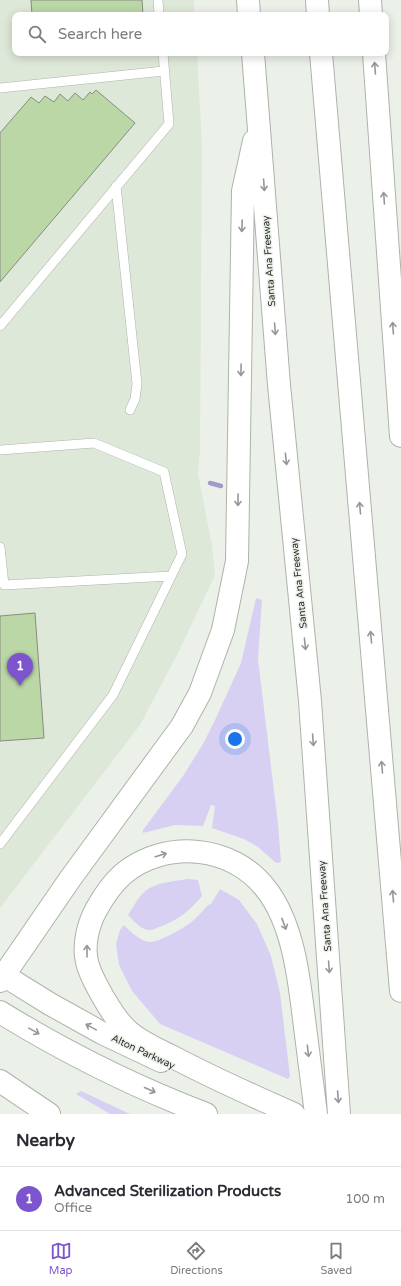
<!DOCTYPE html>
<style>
body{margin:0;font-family:"Varela Round",sans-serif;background:#f2f2f3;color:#2b2b33}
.you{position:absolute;left:235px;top:739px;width:14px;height:14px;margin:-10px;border:3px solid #fff;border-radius:50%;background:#1a73e8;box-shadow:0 0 0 6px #1a73e833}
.badge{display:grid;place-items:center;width:26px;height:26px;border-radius:50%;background:#7c55ce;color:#fff;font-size:13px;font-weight:700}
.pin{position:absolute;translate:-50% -33px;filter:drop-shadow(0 1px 2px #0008)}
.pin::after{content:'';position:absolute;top:21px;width:14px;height:12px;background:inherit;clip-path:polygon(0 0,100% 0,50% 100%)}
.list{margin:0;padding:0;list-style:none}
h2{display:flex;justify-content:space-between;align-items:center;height:52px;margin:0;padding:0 16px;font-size:17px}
h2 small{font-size:13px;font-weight:400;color:#7c7c81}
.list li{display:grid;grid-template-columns:26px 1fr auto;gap:12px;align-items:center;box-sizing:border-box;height:64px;padding:0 16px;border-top:1px solid #e1e1e2}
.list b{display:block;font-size:15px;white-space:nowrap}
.list p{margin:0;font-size:13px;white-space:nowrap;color:#7c7c81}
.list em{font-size:13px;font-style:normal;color:#7c7c81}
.icon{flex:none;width:22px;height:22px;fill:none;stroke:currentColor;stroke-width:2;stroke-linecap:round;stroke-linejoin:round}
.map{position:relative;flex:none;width:401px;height:1114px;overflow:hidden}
.search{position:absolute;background:#fff;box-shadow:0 2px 10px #0003;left:12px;right:12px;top:12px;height:44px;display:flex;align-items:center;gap:10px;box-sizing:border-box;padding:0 14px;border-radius:8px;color:#7c7c81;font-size:15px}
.sheet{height:116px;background:#fff}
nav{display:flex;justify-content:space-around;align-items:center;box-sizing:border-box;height:56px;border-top:1px solid #e1e1e2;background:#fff;font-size:11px;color:#7c7c81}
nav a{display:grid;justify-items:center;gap:2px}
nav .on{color:#7c55ce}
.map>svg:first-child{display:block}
</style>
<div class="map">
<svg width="401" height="1114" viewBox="0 0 401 1114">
<rect width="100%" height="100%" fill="#ebf1e8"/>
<path fill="#dee8d8" d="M0 0H194V15H15V53H197L202 145 200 451 198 473 212 546 215 575 179 651 140 725 0 908Z"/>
<path fill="#d7d0f2" d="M256 598 262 600 258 659 278 824 281 862 276 863 258 847 244 839 212 828 215 806 211 805 203 826 175 825 143 833V830L183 776 203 744 216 718 241 663Z
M188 879 198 880 202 896C188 912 181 918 162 926 158 927 152 931 148 930 140 929 133 920 128 915 134 906 139 895 148 889 159 882 175 881 188 879Z
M220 889 239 900 257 924 271 956 280 993 290 1076 288 1079 160 1024 132 991 119 965 116 944 120 930 124 925C131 932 140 941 150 942 159 942 182 929 190 923 197 918 202 911 208 905L211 904Z
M81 1091 130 1114H110L76 1094Z"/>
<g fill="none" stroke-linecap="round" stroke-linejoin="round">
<path stroke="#a398ca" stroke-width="4.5" d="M210 483 221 486"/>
</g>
<path fill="#bbd7a6" stroke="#878c84" d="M31 0H142L143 15H32Z
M96 90 135 123 0 282V133L31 97 39 103 45 96 54 102 60 94 68 101 75 93 83 100 90 92 92 94Z
M35 613 44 738 0 741V616Z"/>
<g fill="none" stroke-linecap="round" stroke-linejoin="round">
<defs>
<path id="service" d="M158 0 159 15
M0 88 164 71
M116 186 137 384 135 399 130 410
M0 326 169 124 163 53
M0 450 94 443 164 472 182 554 113 695 0 844
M0 547 4 585 171 576"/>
<path id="primary" d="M0 973 50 1004 102 1033 161 1061
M0 1012C65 1052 135 1087 206 1114"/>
<path id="motorway" d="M248 0 249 15
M317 0 318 15
M370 0 371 15
M253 53 279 385 310 701 339 1114
M321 53 401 991
M374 53 401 436
M0 981 70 879 182 726 200 693 223 630 237 561 243 191 254 141
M0 1081 49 1114
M294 1114C253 1096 213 1078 173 1057 157 1049 140 1042 127 1030 117 1021 110 1009 103 997 97 986 90 975 87 962 83 945 88 925 96 910 103 897 112 884 123 874 165 839 233 845 266 889 293 923 299 978 304 1019 308 1051 312 1082 316 1114"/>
</defs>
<use href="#service" stroke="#aeb3aa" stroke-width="10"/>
<use href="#primary" stroke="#aeb3aa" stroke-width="24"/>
<use href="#motorway" stroke="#aeb3aa" stroke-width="24"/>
<use href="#service" stroke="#fff" stroke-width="9"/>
<use href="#primary" stroke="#fff" stroke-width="22"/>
<use href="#motorway" stroke="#fff" stroke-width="22"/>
</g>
<defs><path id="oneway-shaft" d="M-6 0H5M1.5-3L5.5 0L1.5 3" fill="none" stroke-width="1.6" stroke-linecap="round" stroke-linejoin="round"/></defs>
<g stroke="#969796">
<use href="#oneway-shaft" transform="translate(375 68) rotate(-94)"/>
<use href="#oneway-shaft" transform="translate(264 185) rotate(86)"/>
<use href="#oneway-shaft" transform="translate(384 198) rotate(-94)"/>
<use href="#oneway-shaft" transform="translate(242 226) rotate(92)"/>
<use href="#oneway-shaft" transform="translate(393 328) rotate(-94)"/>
<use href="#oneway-shaft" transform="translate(275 329) rotate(86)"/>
<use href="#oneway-shaft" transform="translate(241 370) rotate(91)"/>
<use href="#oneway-shaft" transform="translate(286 459) rotate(84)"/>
<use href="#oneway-shaft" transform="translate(238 500) rotate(91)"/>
<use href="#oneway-shaft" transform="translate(360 508) rotate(-95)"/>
<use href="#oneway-shaft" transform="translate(371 637) rotate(-95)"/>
<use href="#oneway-shaft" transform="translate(305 644) rotate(84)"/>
<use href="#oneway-shaft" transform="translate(313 740) rotate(86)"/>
<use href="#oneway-shaft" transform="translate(382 767) rotate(-95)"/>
<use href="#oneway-shaft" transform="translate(161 855) rotate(-17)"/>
<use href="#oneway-shaft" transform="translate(393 896) rotate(-95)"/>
<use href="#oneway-shaft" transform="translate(284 924) rotate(70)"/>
<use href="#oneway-shaft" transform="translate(87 951) rotate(-90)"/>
<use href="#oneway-shaft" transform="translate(329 967) rotate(86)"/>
<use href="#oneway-shaft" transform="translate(91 1027) rotate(-151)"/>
<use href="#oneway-shaft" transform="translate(34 1031) rotate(29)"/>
<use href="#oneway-shaft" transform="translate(308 1051) rotate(83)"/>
<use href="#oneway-shaft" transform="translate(150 1090) rotate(24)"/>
<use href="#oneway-shaft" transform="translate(338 1097) rotate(86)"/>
</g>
<g text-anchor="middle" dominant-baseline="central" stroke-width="3" stroke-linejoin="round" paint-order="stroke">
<g font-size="10" fill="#2d2f2c" stroke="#ebf1e8">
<text transform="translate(269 261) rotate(-94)">Santa Ana Freeway</text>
<text transform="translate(299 583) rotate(-96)">Santa Ana Freeway</text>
<text transform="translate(325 906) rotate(-94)">Santa Ana Freeway</text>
<text transform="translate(143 1052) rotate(25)">Alton Parkway</text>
</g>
</g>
</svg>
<div class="you"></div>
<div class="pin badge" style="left:20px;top:686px">1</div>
<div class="search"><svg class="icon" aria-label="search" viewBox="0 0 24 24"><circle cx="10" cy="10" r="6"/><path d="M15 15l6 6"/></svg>Search here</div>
</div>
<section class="sheet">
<h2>Nearby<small></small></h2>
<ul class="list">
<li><span class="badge">1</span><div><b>Advanced Sterilization Products</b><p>Office</p></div><em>100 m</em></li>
</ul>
</section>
<nav>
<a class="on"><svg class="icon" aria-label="map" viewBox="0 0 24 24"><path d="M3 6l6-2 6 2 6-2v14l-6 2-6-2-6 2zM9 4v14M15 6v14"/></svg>Map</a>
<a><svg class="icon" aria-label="directions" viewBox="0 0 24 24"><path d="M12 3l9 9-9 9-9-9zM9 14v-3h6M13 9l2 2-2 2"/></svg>Directions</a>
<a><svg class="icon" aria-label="saved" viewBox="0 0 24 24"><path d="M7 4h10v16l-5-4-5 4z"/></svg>Saved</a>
</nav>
